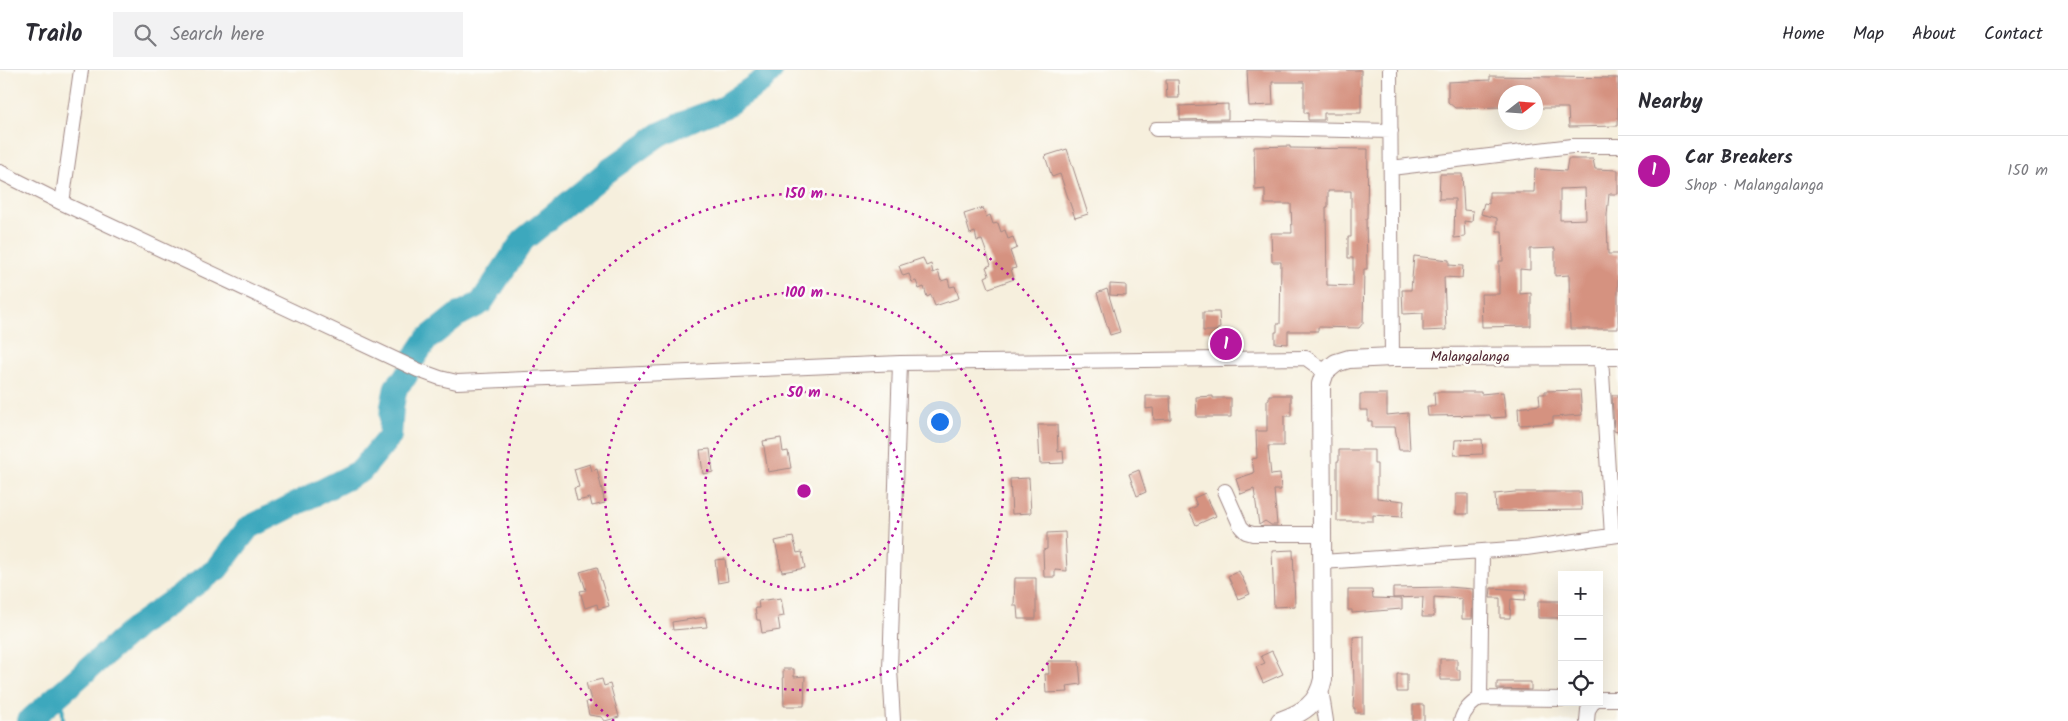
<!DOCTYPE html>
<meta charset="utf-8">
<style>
body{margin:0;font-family:Kalam,sans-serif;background:#f2f2f3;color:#2b2b33}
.controls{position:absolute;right:15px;bottom:15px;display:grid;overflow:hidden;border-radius:0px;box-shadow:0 5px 20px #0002}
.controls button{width:45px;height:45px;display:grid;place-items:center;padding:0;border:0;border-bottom:1px solid #e1e1e2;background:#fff;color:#2b2b33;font:25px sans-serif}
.compass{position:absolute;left:1498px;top:15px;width:45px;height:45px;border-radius:50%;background:#fff;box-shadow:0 5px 20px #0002;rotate:73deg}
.you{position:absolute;left:939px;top:351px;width:18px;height:18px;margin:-12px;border:4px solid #fff;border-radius:50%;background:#1a73e8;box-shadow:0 0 0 8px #1a73e833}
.badge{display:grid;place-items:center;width:32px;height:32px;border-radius:50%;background:#b5179e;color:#fff;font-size:16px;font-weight:700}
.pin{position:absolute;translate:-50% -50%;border:2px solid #fff;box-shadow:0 1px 5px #0006}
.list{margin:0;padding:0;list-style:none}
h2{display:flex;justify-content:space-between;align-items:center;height:65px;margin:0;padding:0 20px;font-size:21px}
h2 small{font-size:16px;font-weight:400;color:#7c7c81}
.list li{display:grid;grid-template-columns:32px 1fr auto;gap:15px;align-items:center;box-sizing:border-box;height:70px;padding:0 20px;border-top:1px solid #e1e1e2}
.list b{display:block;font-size:19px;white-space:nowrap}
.list p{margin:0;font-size:16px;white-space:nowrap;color:#7c7c81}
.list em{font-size:16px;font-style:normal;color:#7c7c81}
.icon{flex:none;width:28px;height:28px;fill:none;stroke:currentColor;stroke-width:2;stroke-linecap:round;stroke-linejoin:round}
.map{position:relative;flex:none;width:1618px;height:651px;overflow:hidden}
header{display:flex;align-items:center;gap:30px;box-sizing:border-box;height:70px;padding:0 25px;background:#fff;border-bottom:1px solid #e1e1e2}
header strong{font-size:24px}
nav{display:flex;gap:28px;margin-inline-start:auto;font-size:18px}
.search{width:350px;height:45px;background:#f2f2f3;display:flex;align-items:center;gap:12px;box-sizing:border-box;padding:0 18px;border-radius:0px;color:#7c7c81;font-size:19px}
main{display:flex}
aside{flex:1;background:#fff}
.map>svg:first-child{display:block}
</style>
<header>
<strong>Trailo</strong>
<div class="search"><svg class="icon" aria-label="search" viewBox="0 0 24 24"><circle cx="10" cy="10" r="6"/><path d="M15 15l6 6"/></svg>Search here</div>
<nav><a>Home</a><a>Map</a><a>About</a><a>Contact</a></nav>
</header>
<main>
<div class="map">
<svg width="1618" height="651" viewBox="0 0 1618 651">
<rect width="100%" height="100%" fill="#fdfcf7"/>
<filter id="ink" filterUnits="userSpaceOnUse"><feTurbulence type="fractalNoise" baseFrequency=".02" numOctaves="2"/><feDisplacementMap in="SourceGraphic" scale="10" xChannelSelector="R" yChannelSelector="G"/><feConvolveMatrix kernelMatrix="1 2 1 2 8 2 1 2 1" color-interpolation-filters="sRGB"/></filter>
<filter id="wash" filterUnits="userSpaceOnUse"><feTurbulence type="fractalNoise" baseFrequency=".0096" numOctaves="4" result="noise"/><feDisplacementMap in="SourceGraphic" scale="20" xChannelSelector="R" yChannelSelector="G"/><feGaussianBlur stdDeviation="1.12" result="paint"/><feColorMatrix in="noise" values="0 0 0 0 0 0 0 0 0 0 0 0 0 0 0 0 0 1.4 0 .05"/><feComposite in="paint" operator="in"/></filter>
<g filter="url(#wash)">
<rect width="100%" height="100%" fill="#f6efdd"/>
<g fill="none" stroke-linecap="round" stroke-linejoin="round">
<path stroke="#3da8bd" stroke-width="4" d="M62 622 63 651"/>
<path stroke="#3da8bd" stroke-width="24" d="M414 288 427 269 456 246 481 233 523 170 608 101 660 64 695 48 722 38 761 12 772 0
M29 651 137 556 217 499 248 458 361 401 390 366 392 337 396 317 406 306"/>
</g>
<g id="blocks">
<path fill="#d59280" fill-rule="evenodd" d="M1247 0H1361V43H1324V50H1308V43H1304V12H1272L1273 35 1249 36Z
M1490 6 1618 8V56L1569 57 1568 38H1536V22H1506V37L1455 38 1448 32V12L1490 10Z
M1166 10H1178L1179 28H1167Z
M1228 34V49L1180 50V36Z
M1290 76V78L1368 79 1367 149H1366L1367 199H1364L1363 253 1359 258 1318 257V261H1288V274L1275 273V262H1277V254H1280L1281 192H1272L1271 163H1292L1291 134H1265V119L1255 120 1254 77ZM1328 121H1351V167H1348V188H1353V216L1327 215 1326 137H1328Z
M1067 79 1088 144 1075 148 1060 104 1052 107 1045 86Z
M1568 89H1593L1595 99 1618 100V124H1609L1607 145 1608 184H1618V259H1570L1569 205 1555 206V178L1530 179V200L1520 199V224L1531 223V256L1482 257 1481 224H1499V191H1503L1502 161H1497V148L1481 144 1484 133 1489 134V122H1534L1535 99 1566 101ZM1585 118 1586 149 1560 150V119Z
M1440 104H1462L1464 140 1473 141 1472 152 1464 151 1465 167 1454 168 1455 129H1439Z
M983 138 986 147 990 145 993 154 998 153 1001 162 1005 160 1008 169 1013 167 1017 178 1010 181 1016 198 1011 199 1014 209 989 218 985 207 989 205 986 197 991 195 982 170 977 171 975 162 970 164 964 144Z
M1414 186 1449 190V195L1463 196 1462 208 1444 207 1446 260 1423 261V243L1403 244 1402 220H1411Z
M923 188 926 196 931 194 933 203 938 201 941 211 948 209 950 217 955 216 959 228 935 236 931 225 927 227 924 217 919 219 916 211 912 212 909 204 903 206 899 196Z
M1110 214 1126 215V226L1110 225Z
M1107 219 1120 262 1110 265 1097 223Z
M1203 242H1219L1220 258 1217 259V261H1203Z
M1580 320 1582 345 1553 347V353L1519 355 1518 338 1540 335 1539 324H1545V321Z
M1434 322H1481V324L1503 322 1506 347 1491 348 1490 345 1428 346 1427 336H1435Z
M1360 324H1387V345L1408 343 1410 380H1399L1395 357H1372V351H1368V340H1360Z
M1269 325H1291V346H1284V376H1268L1271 405 1280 404 1281 420H1274L1277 455H1271L1265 451 1259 455 1254 419 1241 424 1236 409 1254 403 1252 389 1257 388 1256 361H1267V330H1269Z
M1612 325H1618V362L1614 361Z
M1146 326H1170L1171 349 1154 350 1153 338 1146 339Z
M1213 326V328H1231V347H1197L1196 327Z
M1038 355H1057L1058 382 1063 381 1064 393 1040 394Z
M781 368 783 382 788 381 791 398 768 402 763 371Z
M1482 369 1483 384 1454 385 1455 370Z
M710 379 713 402 703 404 700 380Z
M1339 380H1374V394H1377V428L1404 431 1402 447 1373 445V451H1337V391H1339Z
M590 394 592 401 597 399 605 433 592 436 590 428 577 431 574 418 579 417 574 399Z
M1139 400 1146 422 1137 426 1129 404Z
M1029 408 1031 443 1012 444 1010 409Z
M1515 422H1581L1582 440 1496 441 1495 424Z
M1205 423 1216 446 1196 455 1189 440 1197 436 1194 428Z
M1456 424H1468V444H1456Z
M1065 462 1067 501 1055 500V507H1044L1043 480 1047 479V463Z
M793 467 797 483 802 482 805 498 782 502 775 471Z
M1293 480 1295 536 1274 537 1272 481Z
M725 489 728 511 718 513 715 490Z
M597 497 609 536 598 539 597 534 585 538 580 521 586 520 580 502Z
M1239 501 1250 524 1238 529 1228 506Z
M1015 508H1036V549H1018L1017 536H1014Z
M1448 517 1473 519 1472 549H1462V529L1434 527V547H1422L1423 527 1393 528V518Z
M1491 518 1526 520 1525 530 1511 529 1510 548H1500V528H1490Z
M1348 520H1372L1373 528 1402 529V539L1352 543V540H1348Z
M781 528 784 546 778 547 780 560 762 563 760 550H757L755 538H759L758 531Z
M1538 531H1562V548H1538Z
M705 547 707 557 673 560 672 552Z
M1364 566V643H1355V638H1353L1354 620 1353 567Z
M1272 581 1283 604 1263 613 1256 597 1265 593 1261 586Z
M1440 589H1457V600H1460V610H1440Z
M1048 591H1079L1081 614 1067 616 1068 622 1046 623 1045 604H1049Z
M783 599H794V607L805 606 804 636H784Z
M1397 604H1407V622H1397Z
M602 609 604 616 610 614 619 647 605 651 602 647 589 645 586 632 591 630 586 613Z
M1497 612H1531V620L1497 619Z
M1413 635H1424V651H1413Z"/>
</g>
</g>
<g filter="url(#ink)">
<use href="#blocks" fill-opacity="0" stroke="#a08784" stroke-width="1"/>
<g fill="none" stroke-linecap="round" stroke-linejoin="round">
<defs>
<path id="minor" d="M1390 0 1392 287
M1156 59 1248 58 1391 61
M1391 98 1572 76H1618
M0 102 62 133 418 300 440 308 457 312 900 293 1306 288 1325 302
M62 133 81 0
M1601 287 1612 466
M1225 421 1241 457 1246 462 1253 464H1321
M1322 492 1526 478 1618 465
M1321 619 1326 651
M1480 628 1482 481
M1599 629H1618
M893 651 890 599 900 293
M1461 651C1464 640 1471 634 1480 628L1562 629
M1587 651 1588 640 1593 632"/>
<path id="tertiary" d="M1280 651C1303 643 1318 634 1323 609L1321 314 1325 302 1336 293 1349 289 1392 287 1618 286"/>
</defs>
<use href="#minor" stroke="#a08784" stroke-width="16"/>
<use href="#tertiary" stroke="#a08784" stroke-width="20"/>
<use href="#minor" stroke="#fff" stroke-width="14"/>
<use href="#tertiary" stroke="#fff" stroke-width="18"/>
</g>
</g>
<g fill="none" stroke="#b5179e" stroke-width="2.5" stroke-dasharray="2.5 5">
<circle cx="804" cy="421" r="99"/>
<circle cx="804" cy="421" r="199"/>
<path d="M614 651A298 298 0 1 1 994 651"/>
</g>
<g text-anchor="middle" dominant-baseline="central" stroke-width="5" stroke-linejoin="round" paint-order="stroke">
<g font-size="14" fill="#4a1f2b" stroke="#fdfcf7">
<text x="1470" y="287">Malangalanga</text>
</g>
</g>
<circle cx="804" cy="421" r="8" fill="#b5179e" stroke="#fdfcf7" stroke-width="2.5"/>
<g font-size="15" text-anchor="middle" font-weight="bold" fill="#b5179e" stroke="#fdfcf7" stroke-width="5" stroke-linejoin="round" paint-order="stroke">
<text x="804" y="128">150 m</text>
<text x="804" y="227">100 m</text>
<text x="804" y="327">50 m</text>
</g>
</svg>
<div class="controls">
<button>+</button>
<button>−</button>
<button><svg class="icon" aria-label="locate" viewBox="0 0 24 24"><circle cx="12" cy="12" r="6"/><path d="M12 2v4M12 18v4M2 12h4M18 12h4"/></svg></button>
</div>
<svg class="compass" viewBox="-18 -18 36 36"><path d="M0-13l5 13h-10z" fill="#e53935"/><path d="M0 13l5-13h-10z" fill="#7c7c81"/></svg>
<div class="you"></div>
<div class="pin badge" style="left:1226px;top:274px">1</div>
</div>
<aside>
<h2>Nearby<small></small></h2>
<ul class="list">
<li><span class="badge">1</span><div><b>Car Breakers</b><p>Shop · Malangalanga</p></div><em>150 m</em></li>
</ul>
</aside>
</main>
